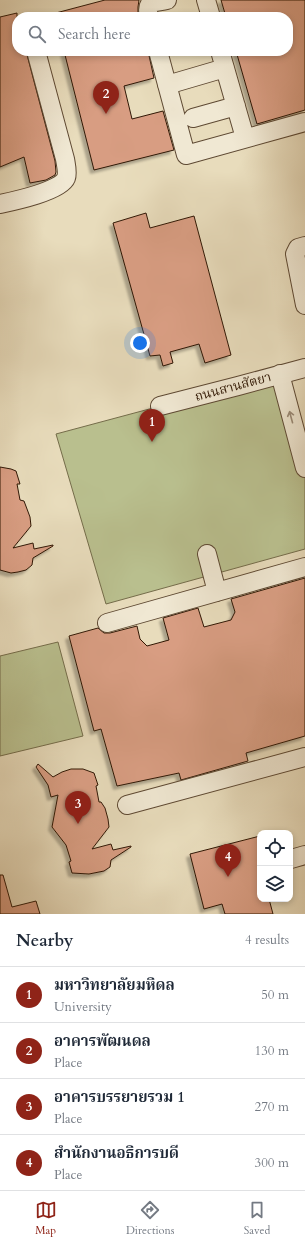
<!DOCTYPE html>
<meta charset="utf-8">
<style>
body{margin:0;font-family:Cardo,"Noto Serif Thai",serif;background:#f6f6f7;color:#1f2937}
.controls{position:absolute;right:12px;bottom:12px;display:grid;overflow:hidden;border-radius:8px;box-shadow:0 2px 6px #0003}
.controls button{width:36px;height:36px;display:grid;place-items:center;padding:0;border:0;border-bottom:1px solid #e0e1e3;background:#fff;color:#1f2937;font:20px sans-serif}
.you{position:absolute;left:140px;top:343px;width:14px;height:14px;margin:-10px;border:3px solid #fff;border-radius:50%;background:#1a73e8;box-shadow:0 0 0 6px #1a73e833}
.badge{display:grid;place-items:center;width:26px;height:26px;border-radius:50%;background:#8f2418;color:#fff;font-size:13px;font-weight:700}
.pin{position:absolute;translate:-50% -33px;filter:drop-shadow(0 1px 2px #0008)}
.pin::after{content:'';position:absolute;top:21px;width:14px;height:12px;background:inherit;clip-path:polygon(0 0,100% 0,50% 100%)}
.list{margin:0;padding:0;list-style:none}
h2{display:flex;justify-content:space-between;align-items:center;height:52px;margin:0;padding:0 16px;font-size:17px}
h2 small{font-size:13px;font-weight:400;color:#747a83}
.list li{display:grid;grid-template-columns:26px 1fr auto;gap:12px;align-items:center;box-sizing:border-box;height:56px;padding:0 16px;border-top:1px solid #e0e1e3}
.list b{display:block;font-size:15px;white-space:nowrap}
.list p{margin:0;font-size:13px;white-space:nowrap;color:#747a83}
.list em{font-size:13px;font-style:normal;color:#747a83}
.icon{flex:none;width:22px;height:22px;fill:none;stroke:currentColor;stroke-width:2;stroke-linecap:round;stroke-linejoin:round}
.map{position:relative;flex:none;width:305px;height:914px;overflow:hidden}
.search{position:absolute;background:#fff;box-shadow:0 2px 6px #0003;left:12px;right:12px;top:12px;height:44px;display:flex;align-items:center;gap:10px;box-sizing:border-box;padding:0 14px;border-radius:16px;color:#747a83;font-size:15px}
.sheet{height:276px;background:#fff}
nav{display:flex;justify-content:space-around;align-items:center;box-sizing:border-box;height:56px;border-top:1px solid #e0e1e3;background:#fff;font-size:11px;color:#747a83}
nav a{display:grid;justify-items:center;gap:2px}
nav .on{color:#8f2418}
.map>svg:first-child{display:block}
</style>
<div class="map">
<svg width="305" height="914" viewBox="0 0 305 914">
<defs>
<filter id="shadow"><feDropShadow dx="-3.5" dy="3.5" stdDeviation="1" flood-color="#0004"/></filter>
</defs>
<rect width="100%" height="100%" fill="#e8dcbc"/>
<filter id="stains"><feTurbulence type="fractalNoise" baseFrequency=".005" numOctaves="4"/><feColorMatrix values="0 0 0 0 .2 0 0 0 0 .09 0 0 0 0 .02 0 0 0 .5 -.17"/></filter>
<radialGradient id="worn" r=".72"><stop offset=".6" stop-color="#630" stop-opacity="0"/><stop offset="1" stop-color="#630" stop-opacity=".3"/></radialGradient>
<path fill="#b9bf8e" stroke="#746c4a" d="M280 374 305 468V549L106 604 56 434Z
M58 642 83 736 0 756V656Z"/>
<path fill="#d89d82" stroke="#301805" filter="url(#shadow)" d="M105 0H139L138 7V17H53L52 14Z
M221 0H305V110L257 124 236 51H288V17H226Z
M17 13V51H26L55 161 56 172 55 175 46 180 30 183 24 157 0 167V17Z
M64 51H148L154 78 124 86 132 119 163 111 174 150 94 170Z
M146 213 150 228 194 216 231 355 205 363 199 344 170 352 173 363 163 366 160 355 150 356 113 223Z
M0 467 11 469 16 471 20 484H17L20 500 24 501 30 517 31 526 13 548 33 543 34 549 53 545V546L33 558 32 565 26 570 18 572 11 573 0 570Z
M305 578V736L246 753 248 761 181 780 179 773 117 786 101 729 94 731 69 636 98 628 104 633H110L137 626 140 639 147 646 169 640 163 618 198 608 204 627 231 620 235 612 231 599Z
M38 764 53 777 62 772 71 769H83L94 773 98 785 96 786 99 802H101L105 808 108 819 109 827 92 849 111 844 113 850 131 846V847L111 860 110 867 104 871 89 874 72 873 69 862 71 861 66 845 52 827 58 795 51 797 48 785 36 767Z
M260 836V899H269L273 914H225L222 904 204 909 190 854Z
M0 875H3L12 907 36 901 40 914H0Z"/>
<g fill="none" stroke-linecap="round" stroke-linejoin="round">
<defs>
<path id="minor" d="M206 0 211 17
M149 17C145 0 153 3 167 0
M158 51 186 155 305 122
M220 51 245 138
M167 85 225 68
M193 118 236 106
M0 204C14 201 61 191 66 178 68 173 66 165 65 159L36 51
M305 246 298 248 295 254 305 305
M280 374 305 468
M160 406 238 386 305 368
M207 554 217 592
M107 623 305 567
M127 805 305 757
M291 859 305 855"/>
</defs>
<use href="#minor" stroke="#5e4933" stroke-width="20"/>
<use href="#minor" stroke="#f0e8d3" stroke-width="18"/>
</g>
<defs><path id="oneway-shaft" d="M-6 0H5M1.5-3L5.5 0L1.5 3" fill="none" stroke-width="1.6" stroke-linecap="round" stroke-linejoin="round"/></defs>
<use stroke="#9a8a76" href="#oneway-shaft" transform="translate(291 417) rotate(-105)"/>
<g text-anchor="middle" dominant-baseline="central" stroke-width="3" stroke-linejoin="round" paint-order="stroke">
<g font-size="13" fill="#301805" stroke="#f0e8d3">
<text transform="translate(233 387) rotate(-15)">ถนนสานสัตยา</text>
</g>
</g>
<rect width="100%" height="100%" filter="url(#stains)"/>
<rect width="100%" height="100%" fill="url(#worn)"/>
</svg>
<div class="controls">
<button><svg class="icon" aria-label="locate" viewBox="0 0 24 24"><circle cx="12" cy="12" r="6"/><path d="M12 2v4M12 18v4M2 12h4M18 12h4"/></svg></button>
<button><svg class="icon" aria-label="layers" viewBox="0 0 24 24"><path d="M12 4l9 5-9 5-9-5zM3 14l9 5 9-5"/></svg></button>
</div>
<div class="you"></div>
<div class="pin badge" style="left:152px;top:442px">1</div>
<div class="pin badge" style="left:106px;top:114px">2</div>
<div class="pin badge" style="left:78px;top:824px">3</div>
<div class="pin badge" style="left:228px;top:877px">4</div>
<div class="search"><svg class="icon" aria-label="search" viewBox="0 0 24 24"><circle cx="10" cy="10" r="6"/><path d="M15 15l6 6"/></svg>Search here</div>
</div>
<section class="sheet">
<h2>Nearby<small>4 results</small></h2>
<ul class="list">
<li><span class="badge">1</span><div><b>มหาวิทยาลัยมหิดล</b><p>University</p></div><em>50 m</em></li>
<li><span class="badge">2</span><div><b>อาคารพัฒนดล</b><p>Place</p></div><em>130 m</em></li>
<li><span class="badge">3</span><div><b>อาคารบรรยายรวม 1</b><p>Place</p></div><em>270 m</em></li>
<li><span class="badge">4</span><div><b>สำนักงานอธิการบดี</b><p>Place</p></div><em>300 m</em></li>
</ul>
</section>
<nav>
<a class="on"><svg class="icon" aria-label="map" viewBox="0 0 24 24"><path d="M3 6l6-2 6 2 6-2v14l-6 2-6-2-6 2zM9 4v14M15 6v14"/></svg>Map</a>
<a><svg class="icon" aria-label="directions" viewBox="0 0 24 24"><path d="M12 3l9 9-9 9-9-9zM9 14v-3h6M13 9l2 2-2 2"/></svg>Directions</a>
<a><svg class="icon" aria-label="saved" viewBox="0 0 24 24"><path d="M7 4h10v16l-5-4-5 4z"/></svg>Saved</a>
</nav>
